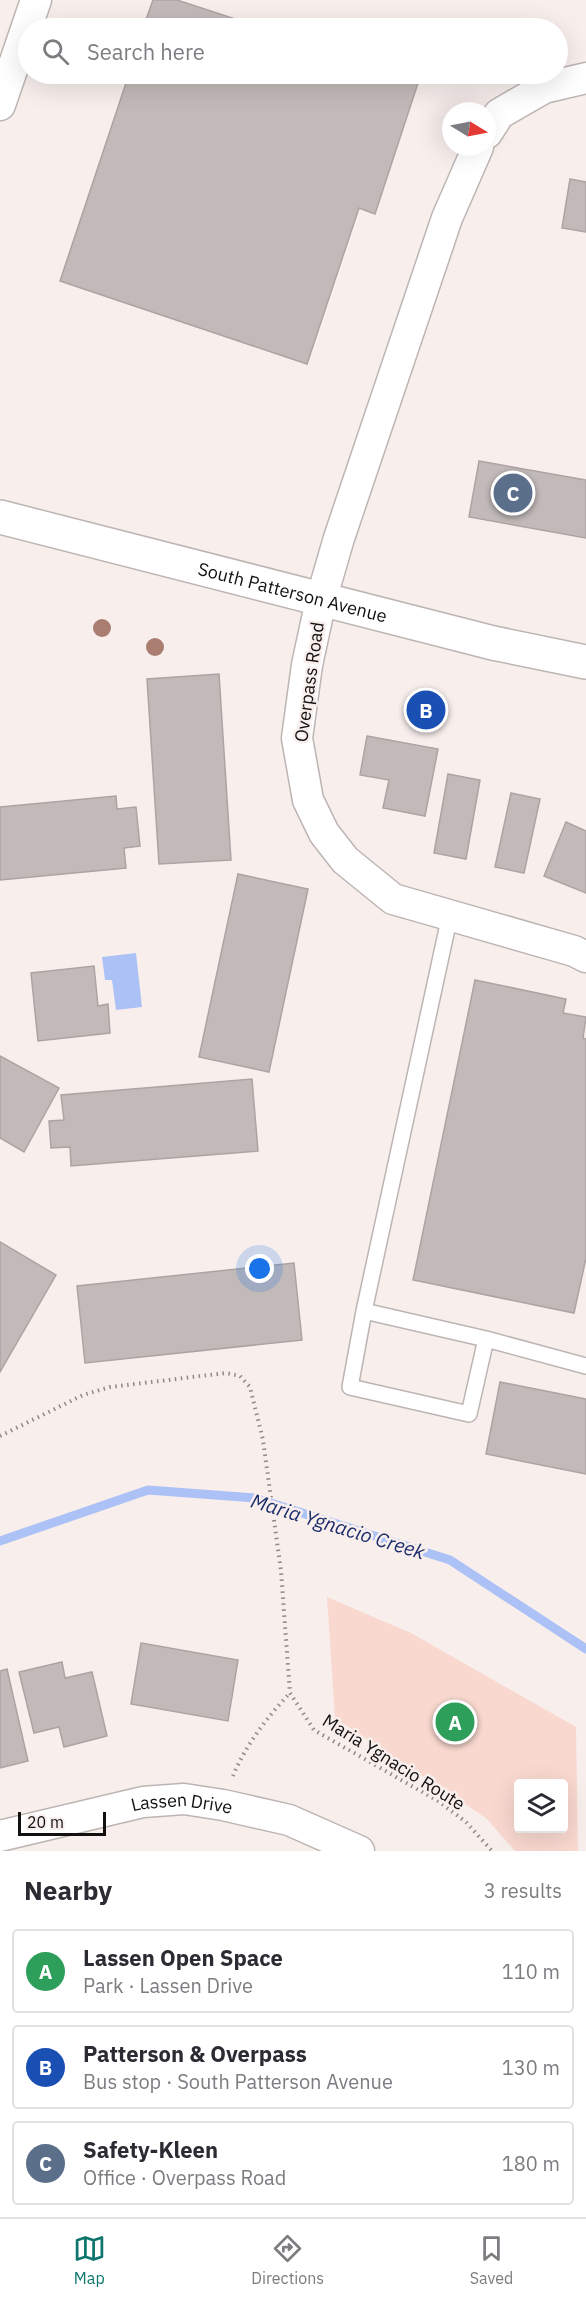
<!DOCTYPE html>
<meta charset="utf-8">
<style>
body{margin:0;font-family:"IBM Plex Sans",sans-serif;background:#f2f2f3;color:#2b2b33}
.controls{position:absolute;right:18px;bottom:18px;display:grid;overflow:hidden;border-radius:6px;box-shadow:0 6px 24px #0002}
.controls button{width:54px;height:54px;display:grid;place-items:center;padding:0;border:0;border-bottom:2px solid #e1e1e2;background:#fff;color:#2b2b33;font:30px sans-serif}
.compass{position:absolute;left:442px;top:102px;width:54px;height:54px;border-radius:50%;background:#fff;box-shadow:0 6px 24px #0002;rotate:100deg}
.scale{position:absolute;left:18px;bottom:15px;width:88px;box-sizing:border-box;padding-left:6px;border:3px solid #131110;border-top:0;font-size:16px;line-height:21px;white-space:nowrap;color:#131110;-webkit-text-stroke:4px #f8efed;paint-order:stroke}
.you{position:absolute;left:260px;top:1269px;width:21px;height:21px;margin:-15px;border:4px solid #fff;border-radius:50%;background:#1a73e8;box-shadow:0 0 0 9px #1a73e833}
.badge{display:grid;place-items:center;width:39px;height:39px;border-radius:50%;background:#0f766e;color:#fff;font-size:20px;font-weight:700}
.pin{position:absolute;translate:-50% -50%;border:3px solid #fff;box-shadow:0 2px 6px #0006}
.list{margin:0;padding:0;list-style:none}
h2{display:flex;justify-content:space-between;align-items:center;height:78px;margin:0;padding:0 24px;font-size:26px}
h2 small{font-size:20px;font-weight:400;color:#7c7c81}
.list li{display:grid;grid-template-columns:39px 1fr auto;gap:18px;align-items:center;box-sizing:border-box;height:84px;margin:0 12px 12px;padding:0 12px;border:2px solid #e1e1e2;border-radius:6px}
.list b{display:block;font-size:22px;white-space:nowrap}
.list p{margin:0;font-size:20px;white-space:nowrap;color:#7c7c81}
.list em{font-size:20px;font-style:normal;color:#7c7c81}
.icon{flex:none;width:33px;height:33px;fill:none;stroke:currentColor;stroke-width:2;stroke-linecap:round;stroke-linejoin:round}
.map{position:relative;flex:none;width:586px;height:1851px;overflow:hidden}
.search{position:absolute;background:#fff;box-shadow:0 6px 24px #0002;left:18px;right:18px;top:18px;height:66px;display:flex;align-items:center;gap:15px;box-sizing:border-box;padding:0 21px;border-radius:33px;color:#7c7c81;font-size:22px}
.sheet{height:366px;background:#fff}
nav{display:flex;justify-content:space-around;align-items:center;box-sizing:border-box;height:84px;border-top:2px solid #e1e1e2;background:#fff;font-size:16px;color:#7c7c81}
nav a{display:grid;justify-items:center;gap:3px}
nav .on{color:#0f766e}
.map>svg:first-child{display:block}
</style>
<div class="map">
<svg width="586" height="1851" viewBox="0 0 586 1851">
<rect width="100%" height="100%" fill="#f8efed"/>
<path fill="#f8d8cf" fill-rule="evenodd" d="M327 1597 411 1633 576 1727 578 1851H515L486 1818 335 1718ZM518 1784H564V1828H518Z"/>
<path fill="#acc1f6" d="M136 953 142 1007 116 1010 112 980H105L102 957Z"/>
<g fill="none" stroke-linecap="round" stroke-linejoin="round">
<path stroke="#acc1f6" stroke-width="9" d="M0 1541 148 1490 255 1498 450 1560 586 1649"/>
</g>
<path fill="#c2bab8" stroke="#aca4a2" stroke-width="1.5" d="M153 0H177L263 28H143Z
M129 74H398L419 80 375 214 359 208 307 364 60 281Z
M570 179 586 182V232L562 228Z
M479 461 586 480V538L469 517Z
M219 674 231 860 159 864 147 679Z
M367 736 438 749 425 816 383 808 389 780 360 775Z
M448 774 480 780 466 859 434 853Z
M511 793 540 799 524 873 495 867Z
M116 796 117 809 136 807 140 846 124 848 126 868 0 880V807Z
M566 822 586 831V893L544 876Z
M238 874 308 889 269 1072 199 1057Z
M94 966 98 1006 108 1004 110 1033 38 1041 31 973Z
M475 980 566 999 563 1013 586 1017 583 1038 586 1039V1258L574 1313 413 1280Z
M0 1056 59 1088 24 1152 0 1138Z
M252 1079 258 1151 71 1166 70 1147 51 1148 49 1121 64 1120 61 1095Z
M0 1242 56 1275 0 1372Z
M294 1263 302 1340 85 1363 77 1286Z
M500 1382 586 1399V1474L486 1454Z
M141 1643 238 1660 228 1721 131 1704Z
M62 1662 65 1678 92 1672 107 1736 64 1747 59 1727 34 1733 19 1672Z
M7 1669 28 1761 0 1768V1671Z"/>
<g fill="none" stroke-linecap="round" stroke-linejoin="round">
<defs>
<path id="service" d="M450 915 364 1311 350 1387 469 1414 486 1339 586 1366
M364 1311 486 1339"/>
<g id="minor">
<path d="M0 105 36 0"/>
<path d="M487 133 499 114 544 88 586 78"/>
<path d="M478 147 447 218 339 538 321 600 307 665 297 738 308 800 324 833 345 860 393 899 574 951 586 957"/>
<path id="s1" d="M0 1836 143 1802 184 1799 223 1805 289 1820 359 1851"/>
</g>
<g id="secondary">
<path id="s2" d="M0 517 493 643 586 662"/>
</g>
</defs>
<use href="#service" stroke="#bdb5b3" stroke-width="18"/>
<use href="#minor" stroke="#bdb5b3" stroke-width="33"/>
<use href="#secondary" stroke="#bdb5b3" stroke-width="36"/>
<path stroke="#8f8987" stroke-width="4" stroke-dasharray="1.5 4.5" stroke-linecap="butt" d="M0 1436 83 1395 110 1387 226 1373 240 1376 250 1387 263 1440 281 1571 290 1693 314 1730 438 1801 466 1822 492 1851
M233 1776C245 1746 268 1716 290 1693"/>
<use href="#service" stroke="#fff" stroke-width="15"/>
<use href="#minor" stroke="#fff" stroke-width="30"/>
<use href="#secondary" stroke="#fff" stroke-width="33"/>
</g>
<g fill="#aa7d71">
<circle cx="102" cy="628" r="9"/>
<circle cx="155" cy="647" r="9"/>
</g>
<g text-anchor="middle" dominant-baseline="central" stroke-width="5" stroke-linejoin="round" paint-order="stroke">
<g font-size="18" fill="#131110" stroke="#f8efed">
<text stroke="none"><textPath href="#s2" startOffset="302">South Patterson Avenue</textPath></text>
<text transform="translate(309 682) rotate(-82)">Overpass Road</text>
<text transform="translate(394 1762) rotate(32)">Maria Ygnacio Route</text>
<text stroke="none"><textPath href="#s1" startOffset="186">Lassen Drive</textPath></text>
</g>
<g font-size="20" font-style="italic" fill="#1e2e6c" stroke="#f8efed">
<text transform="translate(338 1526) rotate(17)">Maria Ygnacio Creek</text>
</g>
</g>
</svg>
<div class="controls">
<button><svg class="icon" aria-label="layers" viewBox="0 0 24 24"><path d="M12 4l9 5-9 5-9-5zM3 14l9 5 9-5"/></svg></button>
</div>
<svg class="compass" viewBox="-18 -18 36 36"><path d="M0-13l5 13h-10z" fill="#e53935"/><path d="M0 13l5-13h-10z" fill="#7c7c81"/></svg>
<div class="scale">20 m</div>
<div class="you"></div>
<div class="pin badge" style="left:455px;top:1722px;background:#2e9e5b">A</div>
<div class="pin badge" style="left:426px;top:710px;background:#1a4fb4">B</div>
<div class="pin badge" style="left:513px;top:493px;background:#5c6f8a">C</div>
<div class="search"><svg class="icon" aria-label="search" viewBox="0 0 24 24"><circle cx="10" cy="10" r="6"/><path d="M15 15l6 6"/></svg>Search here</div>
</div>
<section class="sheet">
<h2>Nearby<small>3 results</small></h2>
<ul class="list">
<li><span class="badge" style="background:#2e9e5b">A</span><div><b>Lassen Open Space</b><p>Park · Lassen Drive</p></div><em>110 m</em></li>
<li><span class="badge" style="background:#1a4fb4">B</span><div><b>Patterson &amp; Overpass</b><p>Bus stop · South Patterson Avenue</p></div><em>130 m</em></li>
<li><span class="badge" style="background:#5c6f8a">C</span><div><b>Safety-Kleen</b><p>Office · Overpass Road</p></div><em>180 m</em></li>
</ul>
</section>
<nav>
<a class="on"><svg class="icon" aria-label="map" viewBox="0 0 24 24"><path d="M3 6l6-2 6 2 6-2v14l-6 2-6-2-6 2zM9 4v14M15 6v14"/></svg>Map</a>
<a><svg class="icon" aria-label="directions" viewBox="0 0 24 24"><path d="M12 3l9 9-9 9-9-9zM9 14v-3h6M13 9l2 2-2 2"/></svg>Directions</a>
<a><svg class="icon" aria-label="saved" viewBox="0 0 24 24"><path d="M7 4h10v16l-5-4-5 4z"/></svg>Saved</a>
</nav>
